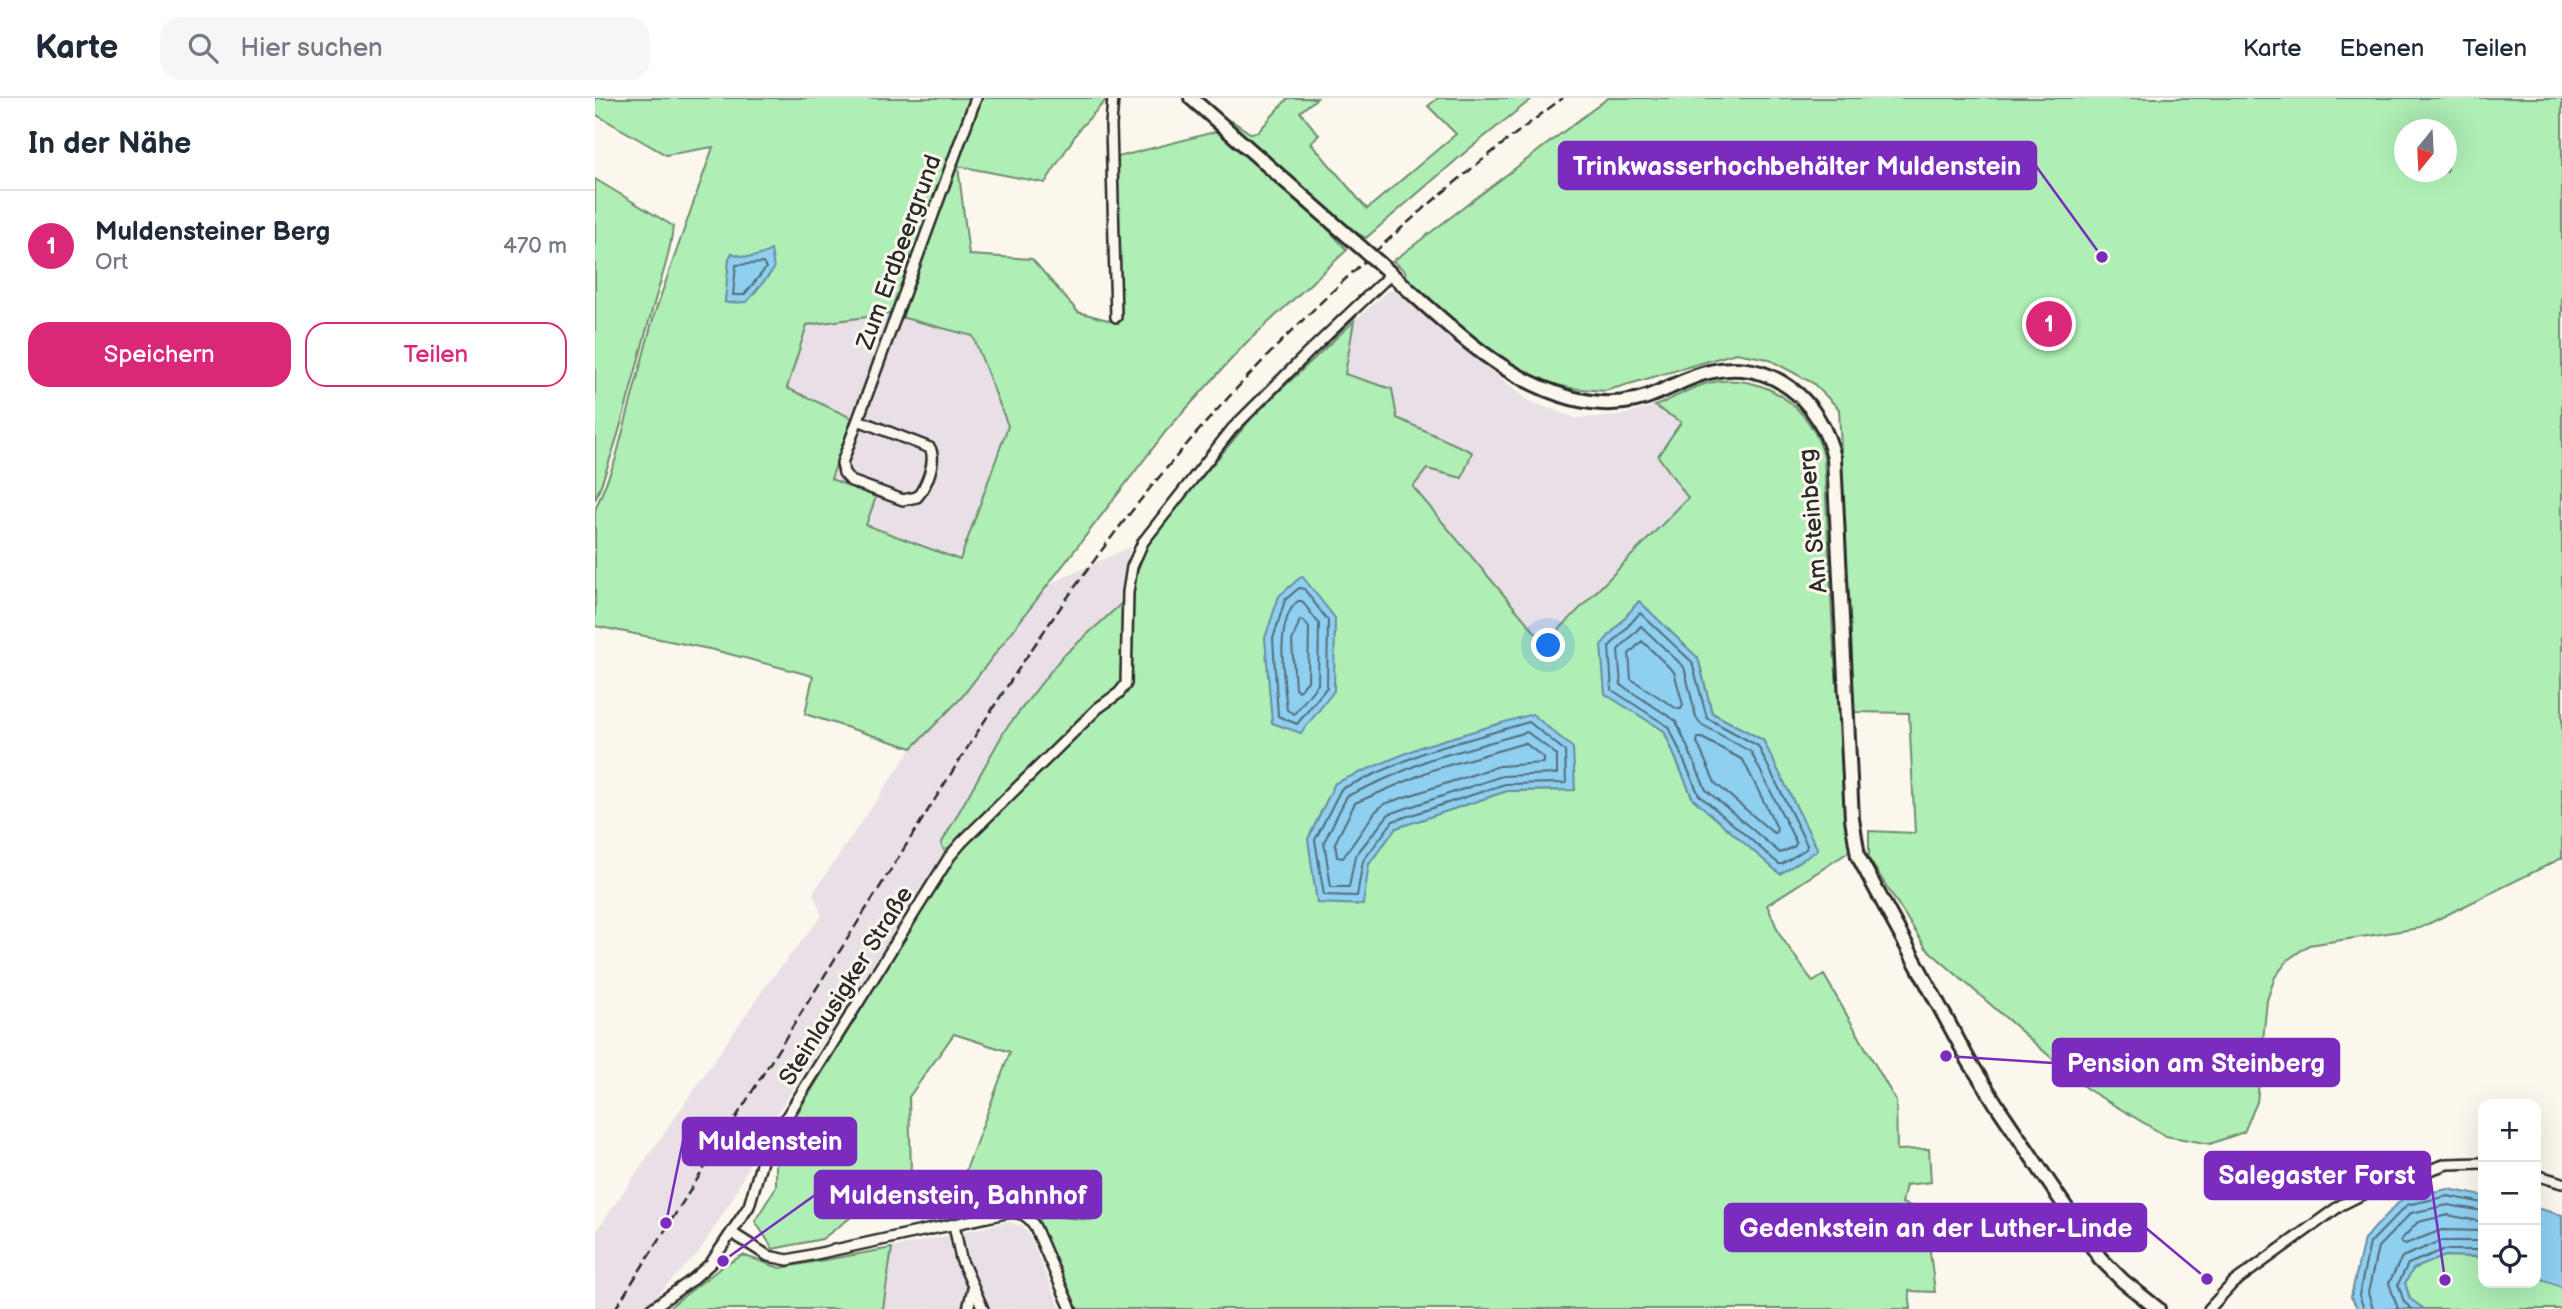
<!DOCTYPE html>
<html lang="de">
<meta charset="utf-8">
<style>
body{margin:0;font-family:"Balsamiq Sans",sans-serif;background:#f6f6f7;color:#1f2937}
.controls{position:absolute;right:21px;bottom:21px;display:grid;overflow:hidden;border-radius:14px;box-shadow:0 7px 28px #0002}
.controls button{width:63px;height:63px;display:grid;place-items:center;padding:0;border:0;border-bottom:2px solid #e0e1e3;background:#fff;color:#1f2937;font:35px sans-serif}
.compass{position:absolute;left:1799px;top:21px;width:63px;height:63px;border-radius:50%;background:#fff;box-shadow:0 7px 28px #0002;rotate:198deg}
.you{position:absolute;left:954px;top:548px;width:24px;height:24px;margin:-18px;border:5px solid #fff;border-radius:50%;background:#1a73e8;box-shadow:0 0 0 10px #1a73e833}
.badge{display:grid;place-items:center;width:46px;height:46px;border-radius:50%;background:#db2777;color:#fff;font-size:23px;font-weight:700}
.pin{position:absolute;translate:-50% -50%;border:4px solid #fff;box-shadow:0 2px 7px #0006}
.list{margin:0;padding:0;list-style:none}
h2{display:flex;justify-content:space-between;align-items:center;height:91px;margin:0;padding:0 28px;font-size:30px}
h2 small{font-size:23px;font-weight:400;color:#747a83}
.list li{display:grid;grid-template-columns:46px 1fr auto;gap:21px;align-items:center;box-sizing:border-box;height:112px;padding:0 28px;border-top:2px solid #e0e1e3}
.list b{display:block;font-size:26px;white-space:nowrap}
.list p{margin:0;font-size:23px;white-space:nowrap;color:#747a83}
.list em{font-size:23px;font-style:normal;color:#747a83}
.actions{display:flex;gap:14px;padding:21px 28px}
.actions a{flex:1;padding:16px 0;border:2px solid #db2777;border-radius:21px;text-align:center;font-size:24px;color:#db2777}
.actions .main{background:#db2777;color:#fff}
.icon{flex:none;width:38px;height:38px;fill:none;stroke:currentColor;stroke-width:2;stroke-linecap:round;stroke-linejoin:round}
.map{position:relative;flex:none;width:1967px;height:1211px;overflow:hidden}
header{display:flex;align-items:center;gap:42px;box-sizing:border-box;height:98px;padding:0 35px;background:#fff;border-bottom:2px solid #e0e1e3}
header strong{font-size:33px}
nav{display:flex;gap:38px;margin-inline-start:auto;font-size:24px}
.search{width:490px;height:63px;background:#f6f6f7;display:flex;align-items:center;gap:18px;box-sizing:border-box;padding:0 24px;border-radius:21px;color:#747a83;font-size:26px}
main{display:flex}
aside{flex:1;background:#fff}
.map>svg:first-child{display:block}
</style>
<header>
<strong>Karte</strong>
<div class="search"><svg class="icon" aria-label="search" viewBox="0 0 24 24"><circle cx="10" cy="10" r="6"/><path d="M15 15l6 6"/></svg>Hier suchen</div>
<nav><a>Karte</a><a>Ebenen</a><a>Teilen</a></nav>
</header>
<main>
<aside>
<h2>In der Nähe<small></small></h2>
<ul class="list">
<li><span class="badge">1</span><div><b>Muldensteiner Berg</b><p>Ort</p></div><em>470 m</em></li>
</ul>
<div class="actions"><a class="main">Speichern</a><a>Teilen</a></div>
</aside>
<div class="map">
<svg width="1967" height="1211" viewBox="0 0 1967 1211">
<rect width="100%" height="100%" fill="#fbf7ec"/>
<filter id="ink" filterUnits="userSpaceOnUse"><feTurbulence type="fractalNoise" baseFrequency=".0143" numOctaves="2"/><feDisplacementMap in="SourceGraphic" scale="14" xChannelSelector="R" yChannelSelector="G"/><feConvolveMatrix kernelMatrix="1 2 1 2 8 2 1 2 1" color-interpolation-filters="sRGB"/></filter>
<g filter="url(#ink)">
<path fill="#e8e0e6" d="M794 192 800 193 934 303 980 320 1024 318 1060 308 1086 324 1064 358 1094 400 950 546 818 389 832 371 877 354 802 319 750 277 759 223Z
M294 216 378 238 413 328 365 463 271 427 236 381 192 290 212 227Z
M535 449 528 483 527 505 466 560 346 746 350 755 169 1036 139 1098 104 1154 49 1211H0V1135L172 886 227 818 218 795 317 650 366 600 454 486Z
M412 1124 428 1128 434 1137 466 1211H288L297 1150Z"/>
<path fill="#afeeb5" stroke="#6d8c70" stroke-width="2" fill-rule="evenodd" d="M0 0H513L485 30 450 85 363 68 374 157 437 161 483 214 524 225 523 59 623 33 731 129 752 152 650 246 572 332 366 600 317 650 210 616 218 578 119 552 0 528V412L20 363 59 217 118 49 71 57 0 16ZM137 155 148 160 166 158 130 203ZM294 216 378 238 413 328 365 462 271 427 281 399 236 381 257 320 192 290 212 227Z
M693 0H722L705 14 724 37 716 45 772 111 861 36 833 8 843 0H938L874 51 771 140 745 125 633 26 637 23 655 35 663 34Z
M1013 0H1967V760L1825 830 1714 847 1694 861 1680 879 1672 902 1662 1004 1649 1034 1615 1046 1571 1038 1492 991 1331 850 1274 761V733L1320 735 1314 615 1259 614 1244 311 1218 285 1173 261 1141 255 1010 293 975 290 936 280 895 255 813 183 810 173 798 163ZM1810 32H1852V74H1810Z
M0 81 78 128C75 159 64 186 56 216 38 279 25 341 0 402Z
M759 223 750 276 797 291 802 320 877 354 867 380 832 371 818 389 950 546 1093 400 1063 358 1086 324 1060 308C1078 301 1095 289 1114 285 1167 273 1217 308 1229 359L1238 537 1255 753 1172 807 1185 837 1218 884 1229 877 1301 1003 1302 1052 1334 1051 1336 1084 1311 1087 1307 1105 1330 1113 1340 1194 1314 1193 1316 1211H481L444 1124 447 1117 495 1122 498 1114 427 1105 352 1123 415 954 359 936 314 999 316 1074 227 1141 178 1151 160 1123 181 1089V1050L356 765 346 746 410 632 466 560 536 497 543 467 555 441 660 316ZM1103 560 1117 615 1168 642 1181 670 1098 701 1069 633ZM828 648 980 692 912 693 801 730 774 766Z
M297 1150 288 1211H72L128 1168 148 1157 185 1170Z
M1850 1158 1888 1159V1185H1941V1179L1967 1189V1211H1829L1815 1201 1810 1185 1818 1171Z"/>
<path fill="#8fcff0" stroke="#678da1" stroke-width="2" d="M176 152 179 171 152 204 132 205 130 203 134 160 137 155C151 161 162 160 176 152Z
M707 478 740 520 739 593 706 635 677 625 670 540 684 498Z
M1044 503 1103 560 1117 615 1168 642 1223 752 1185 776 1098 701 1069 633 1010 596 1006 547Z
M937 616 978 650 980 692 912 693 801 730 774 766 768 807 722 805 713 741 740 685 828 648Z
M1853 1091 1888 1098V1159L1850 1158 1818 1171 1810 1185 1815 1201 1829 1211H1763L1756 1199 1769 1141 1808 1100Z
M1941 1110 1967 1117V1189L1941 1179Z"/>
<g fill="none" stroke-linecap="round" stroke-linejoin="round">
<path stroke="#536d7a" stroke-width="2" d="M168 165 171 170 149 197H138L141 167Z
M704 490 709 491 733 523 732 589 702 626 683 618 678 541 690 502Z
M703 503H707L724 526 723 586 699 616 692 612C689 584 679 522 703 503Z
M1045 515 1097 564 1112 620 1163 648 1212 747 1211 751 1187 766H1184L1104 697 1074 629 1017 592 1014 549Z
M705 522 709 523 714 530 713 583 704 593 700 590 697 543Z
M1046 528 1089 569 1101 619 1106 626 1156 654 1201 744 1200 748 1185 755 1111 692 1081 623 1026 587 1023 552Z
M1047 543 1079 574 1088 607 1086 611H1082L1036 581 1034 556Z
M934 624 970 653 971 685 910 686 798 723 768 763 762 798 729 797 720 742 746 691 830 654Z
M932 634 962 657V676L907 678 794 716 760 758 754 789H736L729 744 752 698 833 662Z
M1103 640H1107L1148 662 1182 730 1181 735 1177 734 1120 685 1102 644Z
M930 645 949 660V665L904 668 789 706 780 714 748 760 742 759 740 745 760 705 837 672Z
M1888 1124 1853 1117 1823 1124 1805 1143 1810 1146 1847 1132 1888 1133
M1769 1211 1764 1197 1775 1145 1812 1107 1853 1098 1888 1105
M1778 1211 1773 1195 1783 1149 1816 1115 1853 1107 1888 1113
M1803 1211 1794 1185 1807 1159 1846 1143H1888
M1817 1211 1809 1204 1803 1186 1813 1166 1848 1152H1888"/>
<defs>
<path id="minor" d="M518 0 516 27 521 219
M263 322 335 350C342 363 331 389 322 399L308 402 256 383 249 375 247 365 381 0
M1941 1077 1967 1085
M359 1127 366 1161 388 1211
M137 1135 173 1158 193 1162 411 1115C425 1113 433 1117 440 1129L476 1211
M56 1211 97 1182 116 1165 154 1108 167 1063 174 1047 355 758 367 744 503 610 524 595 531 586 533 494 537 469 548 444 637 331 713 255 796 176
M373 1211 378 1190
M1614 1211 1638 1185 1746 1107 1778 1091 1852 1066 1888 1065"/>
<path id="secondary" d="M596 0 761 145
M785 166C842 216 901 280 976 300 1006 308 1036 307 1064 294 1081 287 1096 278 1114 274 1175 259 1226 302 1239 360L1257 721 1263 758 1374 963 1403 1009 1505 1160 1528 1183 1563 1211"/>
</defs>
<use href="#minor" stroke="#2b2b2b" stroke-width="14"/>
<use href="#secondary" stroke="#2b2b2b" stroke-width="18"/>
<use href="#minor" stroke="#fbf7ec" stroke-width="9"/>
<use href="#secondary" stroke="#fbf7ec" stroke-width="12"/>
<path stroke="#2b2b2b" stroke-width="2.5" stroke-dasharray="10 5" stroke-linecap="butt" d="M20 1211C118 1058 213 903 310 749 387 626 464 502 556 389 675 243 816 112 968 0"/>
<defs>
<path id="secondary-bridge" d="M761 145 785 166"/>
</defs>
<use href="#secondary-bridge" stroke="#2b2b2b" stroke-width="18" stroke-linecap="butt"/>
<use href="#secondary-bridge" stroke="#fbf7ec" stroke-width="12"/>
</g>
</g>
<g text-anchor="middle" dominant-baseline="central" stroke-width="6" stroke-linejoin="round" paint-order="stroke">
<g font-size="24" fill="#2b2b2b" stroke="#fbf7ec">
<text transform="translate(304 154) rotate(-70)">Zum Erdbeergrund</text>
<text transform="translate(1218 423) rotate(-95)">Am Steinberg</text>
<text transform="translate(251 888) rotate(-58)">Steinlausigker Straße</text>
</g>
</g>
<path fill="none" stroke="#7b2cbf" stroke-width="2.5" d="M1507 159L1441 68M1351 958L1458 965M71 1125L88 1043M1850 1182L1835 1077M128 1163L220 1097M1612 1181L1551 1130"/>
<g fill="#7b2cbf" stroke="#fbf7ec" stroke-width="2.5">
<circle cx="1507" cy="159" r="7"/>
<circle cx="1351" cy="958" r="7"/>
<circle cx="71" cy="1125" r="7"/>
<circle cx="1850" cy="1182" r="7"/>
<circle cx="128" cy="1163" r="7"/>
<circle cx="1612" cy="1181" r="7"/>
</g>
<g fill="#7b2cbf" stroke="#7b2cbf" stroke-width="2.5">
<rect x="964" y="44" width="477" height="47" rx="7"/>
<rect x="1458" y="941" width="286" height="47" rx="7"/>
<rect x="88" y="1020" width="173" height="47" rx="7"/>
<rect x="1610" y="1054" width="225" height="47" rx="7"/>
<rect x="220" y="1073" width="286" height="47" rx="7"/>
<rect x="1130" y="1106" width="421" height="47" rx="7"/>
</g>
<g font-size="26" text-anchor="middle" font-weight="bold" fill="#fff">
<text x="1202" y="77">Trinkwasserhochbehälter Muldenstein</text>
<text x="1601" y="974">Pension am Steinberg</text>
<text x="175" y="1052">Muldenstein</text>
<text x="1722" y="1086">Salegaster Forst</text>
<text x="363" y="1106">Muldenstein, Bahnhof</text>
<text x="1341" y="1139">Gedenkstein an der Luther-Linde</text>
</g>
</svg>
<div class="controls">
<button>+</button>
<button>−</button>
<button><svg class="icon" aria-label="locate" viewBox="0 0 24 24"><circle cx="12" cy="12" r="6"/><path d="M12 2v4M12 18v4M2 12h4M18 12h4"/></svg></button>
</div>
<svg class="compass" viewBox="-18 -18 36 36"><path d="M0-13l5 13h-10z" fill="#e53935"/><path d="M0 13l5-13h-10z" fill="#747a83"/></svg>
<div class="you"></div>
<div class="pin badge" style="left:1454px;top:226px">1</div>
</div>
</main>
